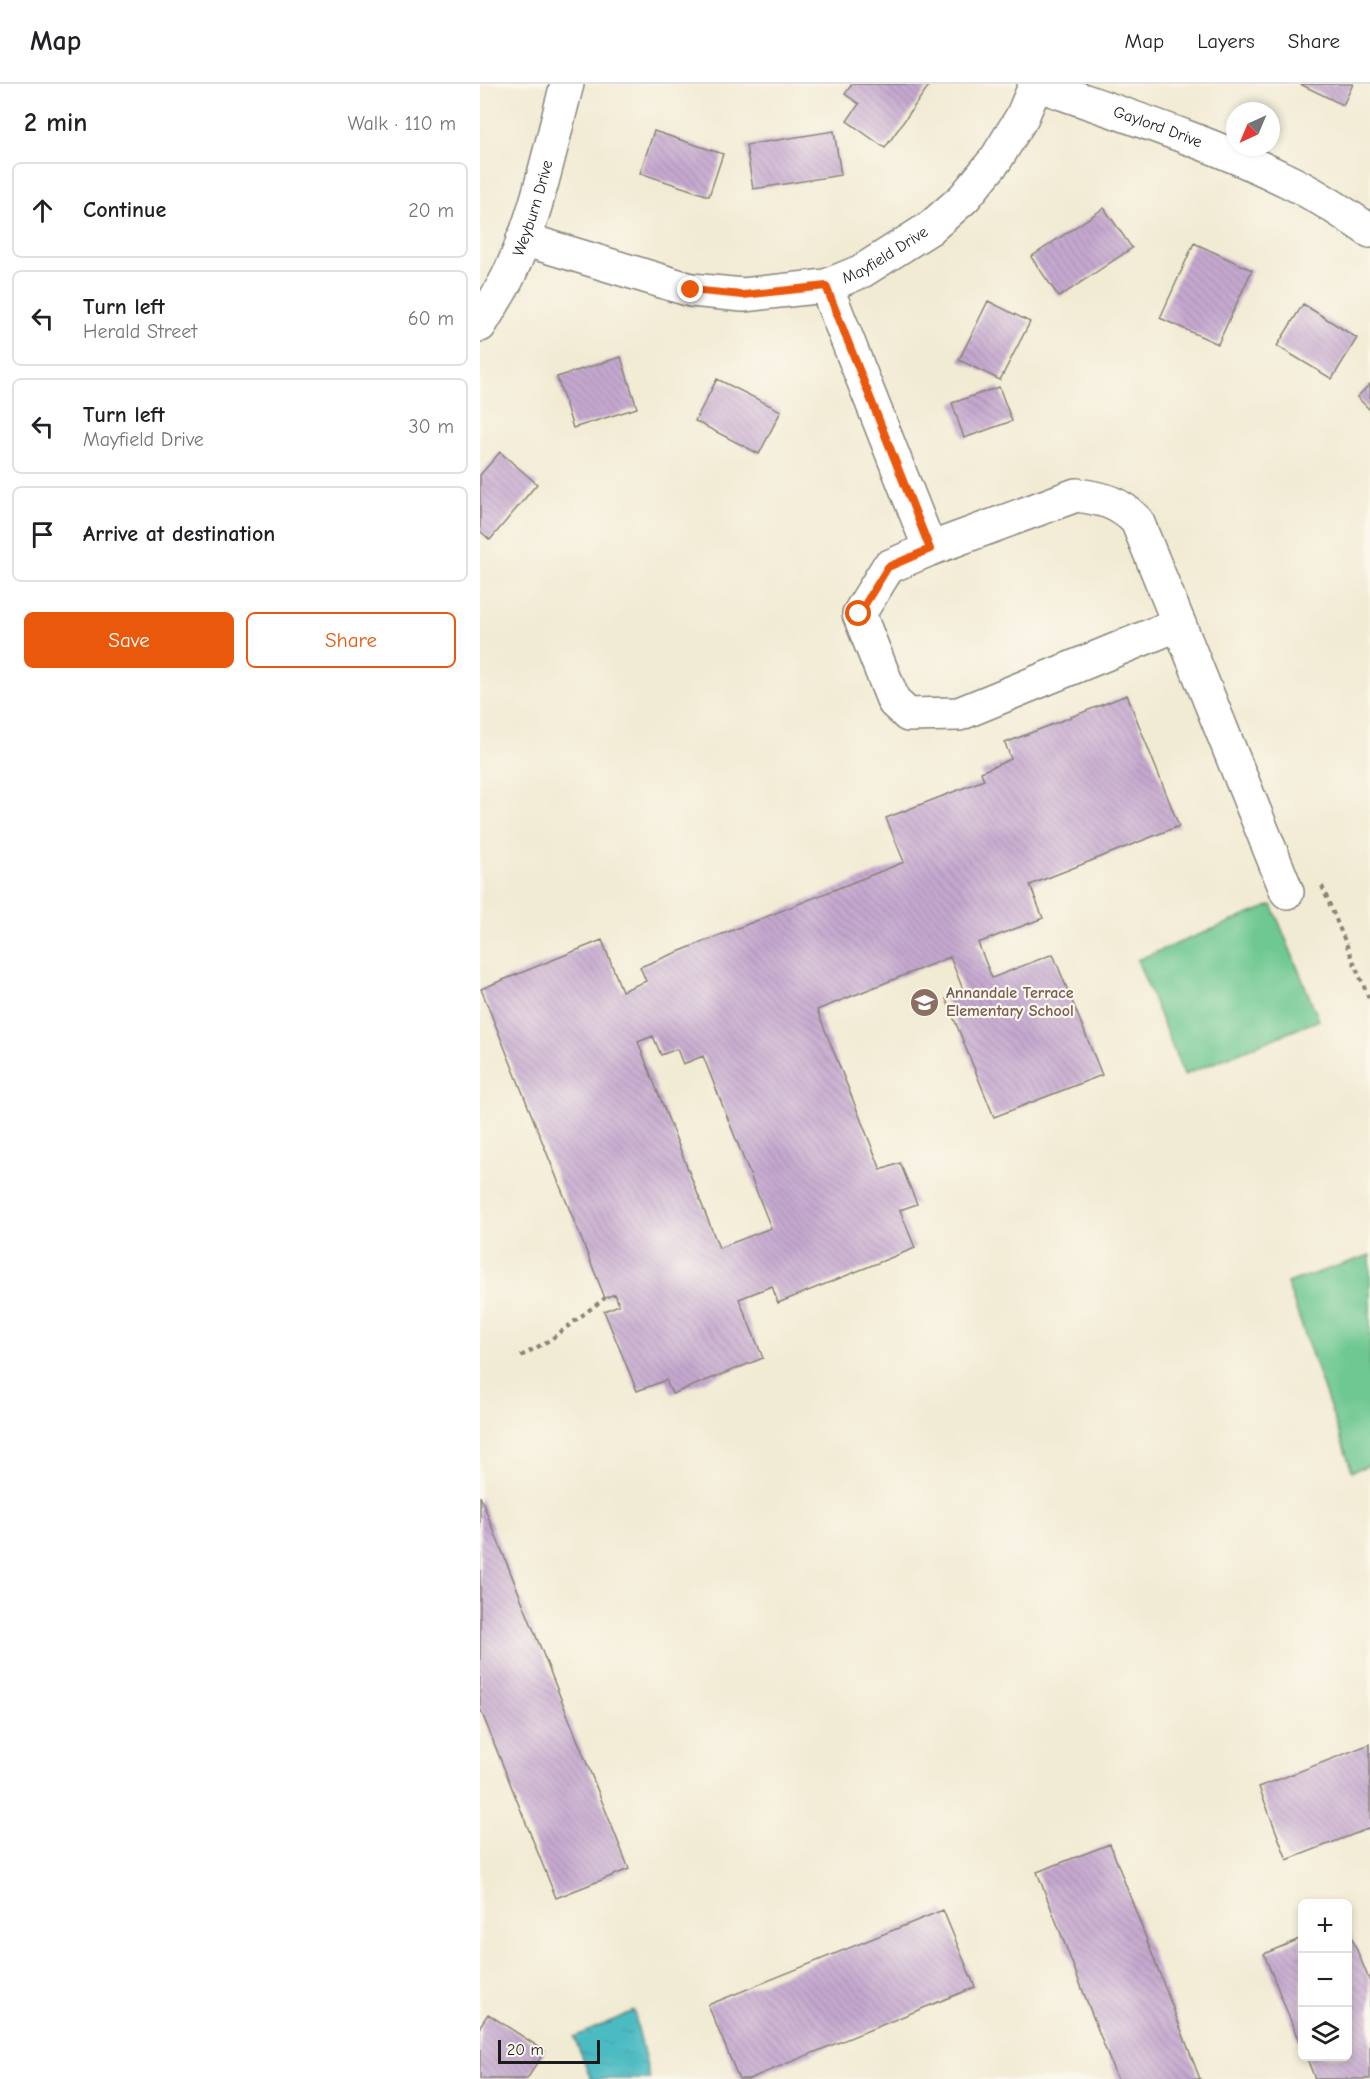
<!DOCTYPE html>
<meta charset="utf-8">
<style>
body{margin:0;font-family:"Comic Neue",sans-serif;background:#f6f6f6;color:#202124}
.controls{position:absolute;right:18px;bottom:18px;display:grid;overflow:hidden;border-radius:9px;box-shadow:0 3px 9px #0003}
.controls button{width:54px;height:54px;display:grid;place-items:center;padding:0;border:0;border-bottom:2px solid #e0e0e0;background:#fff;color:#202124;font:30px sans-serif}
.compass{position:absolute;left:746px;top:18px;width:54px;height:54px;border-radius:50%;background:#fff;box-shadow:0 3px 9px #0003;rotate:224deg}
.scale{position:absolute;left:18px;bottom:15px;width:102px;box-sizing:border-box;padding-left:6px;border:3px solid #1c1c1c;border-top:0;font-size:16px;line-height:21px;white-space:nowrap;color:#1c1c1c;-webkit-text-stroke:4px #fbf7ec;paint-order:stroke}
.stop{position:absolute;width:18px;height:18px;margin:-14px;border:4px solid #ea580c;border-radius:50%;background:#fff}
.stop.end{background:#ea580c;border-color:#fff;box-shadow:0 2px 6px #0008}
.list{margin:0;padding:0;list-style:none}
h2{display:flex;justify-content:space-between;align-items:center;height:78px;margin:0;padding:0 24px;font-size:26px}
h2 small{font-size:20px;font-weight:400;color:#757577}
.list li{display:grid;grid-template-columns:39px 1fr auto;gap:18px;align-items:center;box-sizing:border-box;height:96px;margin:0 12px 12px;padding:0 12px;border:2px solid #e0e0e0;border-radius:9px}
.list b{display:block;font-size:22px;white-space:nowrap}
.list p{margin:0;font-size:20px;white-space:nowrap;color:#757577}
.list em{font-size:20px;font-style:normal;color:#757577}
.actions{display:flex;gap:12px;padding:18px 24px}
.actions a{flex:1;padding:14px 0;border:2px solid #ea580c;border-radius:9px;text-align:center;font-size:21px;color:#ea580c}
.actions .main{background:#ea580c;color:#fff}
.icon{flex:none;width:33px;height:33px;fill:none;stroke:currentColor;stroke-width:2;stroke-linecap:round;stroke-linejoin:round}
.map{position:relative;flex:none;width:890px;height:1995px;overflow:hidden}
header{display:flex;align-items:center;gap:36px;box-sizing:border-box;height:84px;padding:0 30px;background:#fff;border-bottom:2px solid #e0e0e0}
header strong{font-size:28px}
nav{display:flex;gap:33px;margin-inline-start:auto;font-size:21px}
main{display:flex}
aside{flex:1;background:#fff}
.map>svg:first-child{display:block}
</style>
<header>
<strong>Map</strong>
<nav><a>Map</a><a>Layers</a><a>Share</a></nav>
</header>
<main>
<aside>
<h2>2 min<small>Walk · 110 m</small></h2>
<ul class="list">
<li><svg class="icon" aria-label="ahead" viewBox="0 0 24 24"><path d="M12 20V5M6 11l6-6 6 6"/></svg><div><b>Continue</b></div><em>20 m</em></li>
<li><svg class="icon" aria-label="left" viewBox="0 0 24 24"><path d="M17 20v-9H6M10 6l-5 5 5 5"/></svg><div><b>Turn left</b><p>Herald Street</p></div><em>60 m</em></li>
<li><svg class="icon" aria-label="left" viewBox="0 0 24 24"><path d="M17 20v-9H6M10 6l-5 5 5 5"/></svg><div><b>Turn left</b><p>Mayfield Drive</p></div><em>30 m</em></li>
<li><svg class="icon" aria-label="arrive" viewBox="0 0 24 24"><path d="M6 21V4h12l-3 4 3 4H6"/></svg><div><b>Arrive at destination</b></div></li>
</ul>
<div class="actions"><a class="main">Save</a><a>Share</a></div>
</aside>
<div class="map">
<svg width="890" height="1995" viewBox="0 0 890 1995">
<defs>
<pattern id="water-ripples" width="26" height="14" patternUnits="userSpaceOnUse" patternTransform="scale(1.5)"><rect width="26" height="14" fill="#4cbbc2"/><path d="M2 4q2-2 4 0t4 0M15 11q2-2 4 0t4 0" fill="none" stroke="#42a0a6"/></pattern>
<pattern id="building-back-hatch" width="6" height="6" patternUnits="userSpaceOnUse" patternTransform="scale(1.5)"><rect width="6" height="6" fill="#c5a8cf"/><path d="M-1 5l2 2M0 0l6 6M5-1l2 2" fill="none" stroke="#a990b1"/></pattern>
</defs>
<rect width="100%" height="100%" fill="#fbf7ec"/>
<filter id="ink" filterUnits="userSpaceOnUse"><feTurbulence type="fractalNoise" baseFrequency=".0167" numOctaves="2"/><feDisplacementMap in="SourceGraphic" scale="12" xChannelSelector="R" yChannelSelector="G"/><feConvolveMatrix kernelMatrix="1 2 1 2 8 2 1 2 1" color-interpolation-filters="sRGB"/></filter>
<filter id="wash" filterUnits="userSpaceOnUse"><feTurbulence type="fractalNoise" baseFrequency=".008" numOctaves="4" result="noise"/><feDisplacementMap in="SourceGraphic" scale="24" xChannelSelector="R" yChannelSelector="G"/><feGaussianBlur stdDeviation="1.35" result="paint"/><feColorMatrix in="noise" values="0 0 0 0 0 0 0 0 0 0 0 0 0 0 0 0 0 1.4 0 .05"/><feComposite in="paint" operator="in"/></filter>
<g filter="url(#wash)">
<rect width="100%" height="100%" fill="#f2ebd4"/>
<path fill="#6ec890" stroke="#457256" stroke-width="1.5" d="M792 821 839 936 704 991 657 876Z
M890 1171V1381L872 1387 807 1199Z"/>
<path fill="url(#water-ripples)" stroke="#346c6f" stroke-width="1.5" d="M154 1927 170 1995H111L94 1953Z"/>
<g id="blocks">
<path fill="url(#building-back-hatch)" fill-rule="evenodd" d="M372 0H450L405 64 367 37 379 20 365 10Z
M820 0H873L863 21Z
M174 47 243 70 229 112 160 89Z
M354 47 361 91 273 105 266 61Z
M624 124 652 164 579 213 551 173Z
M714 159 772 186 738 260 680 234Z
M508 217 550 238 520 296 479 276Z
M823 220 877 254 852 295 797 262Z
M141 273 157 324 93 344 77 293Z
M237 295 301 327 279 370 215 337Z
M890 300V326L877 313Z
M519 303 532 337 484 354 472 319Z
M20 368 57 400 10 456 0 447V391Z
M647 611 699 742 550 801 563 834 498 859 512 894 573 870 622 991 514 1033 466 915 484 908 470 873 337 926 401 1086 420 1079 437 1120 420 1126 435 1164 298 1219 292 1202 259 1215 283 1274 192 1310 186 1296 157 1307 124 1227 139 1221 135 1210 125 1214 1 905 122 856 142 907 166 897 160 883 424 778 406 734 504 696 501 688 531 675 525 659ZM173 952 181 971 197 965 203 980 223 972 291 1144 239 1164 158 958Z
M0 1412 149 1785 76 1814 0 1624Z
M890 1660V1744L807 1776 779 1703Z
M630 1760 720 1995H637L557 1788Z
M463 1826 495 1903 269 1995H259L228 1921Z
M868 1844 890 1898V1995H835L826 1972H868Z
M822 1854V1965L784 1870Z
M8 1930 65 1967 47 1995H0V1942Z"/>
</g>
</g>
<g filter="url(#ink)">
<use href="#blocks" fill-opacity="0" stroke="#878478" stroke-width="1.5"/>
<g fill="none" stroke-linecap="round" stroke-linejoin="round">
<defs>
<g id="minor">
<path id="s1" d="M556 0C641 30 728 57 808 97 837 111 864 129 890 147"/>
<path id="s2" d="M43 155 211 206 263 211 346 202 382 187 450 144 484 114 516 75 542 33 556 0"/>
<path d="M346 202 450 465"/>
<path id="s3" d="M0 241C9 225 20 209 28 193 57 133 70 64 87 0"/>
<path d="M596 411C621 414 639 418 657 437L699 540 479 630 428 631 414 618 379 530 408 483 450 465Z"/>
<path d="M699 540 807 808"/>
</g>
</defs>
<use href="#minor" stroke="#878478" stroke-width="36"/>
<path stroke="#878478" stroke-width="4" stroke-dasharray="4.5 4.5" stroke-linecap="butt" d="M842 802 890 917
M41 1272 70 1256 125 1214"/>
<use href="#minor" stroke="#fff" stroke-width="33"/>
</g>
</g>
<g fill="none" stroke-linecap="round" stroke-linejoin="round" filter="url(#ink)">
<path stroke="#ea580c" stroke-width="8" d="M211 206 263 211 346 202 450 465 408 483 379 530"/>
</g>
<defs>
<symbol id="school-disc" viewBox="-11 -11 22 22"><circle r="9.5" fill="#8d6e63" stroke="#fbf7ec"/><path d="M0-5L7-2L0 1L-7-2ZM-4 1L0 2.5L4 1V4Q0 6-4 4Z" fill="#fff"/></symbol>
</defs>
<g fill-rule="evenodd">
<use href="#school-disc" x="428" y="902" width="33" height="33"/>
</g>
<g text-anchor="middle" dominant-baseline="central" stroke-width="4.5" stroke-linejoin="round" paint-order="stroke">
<g font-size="16" fill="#1c1c1c" stroke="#fbf7ec">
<text stroke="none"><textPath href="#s1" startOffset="129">Gaylord Drive</textPath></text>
<text stroke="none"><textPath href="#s3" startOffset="129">Weyburn Drive</textPath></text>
<text stroke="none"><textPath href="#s2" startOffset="378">Mayfield Drive</textPath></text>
</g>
<g font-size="16" font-weight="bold" fill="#785e54" stroke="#fbf7ec" text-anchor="start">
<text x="466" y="909">Annandale Terrace<tspan x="466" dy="18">Elementary School</tspan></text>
</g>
</g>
</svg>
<div class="controls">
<button>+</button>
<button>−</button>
<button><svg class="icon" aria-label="layers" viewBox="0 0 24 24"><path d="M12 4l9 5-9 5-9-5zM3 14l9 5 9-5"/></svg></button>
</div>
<svg class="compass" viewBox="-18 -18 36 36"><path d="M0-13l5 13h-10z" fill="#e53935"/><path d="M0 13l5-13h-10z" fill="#757577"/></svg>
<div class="scale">20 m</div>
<div class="stop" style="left:379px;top:530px"></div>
<div class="stop end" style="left:211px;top:206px"></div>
</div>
</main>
